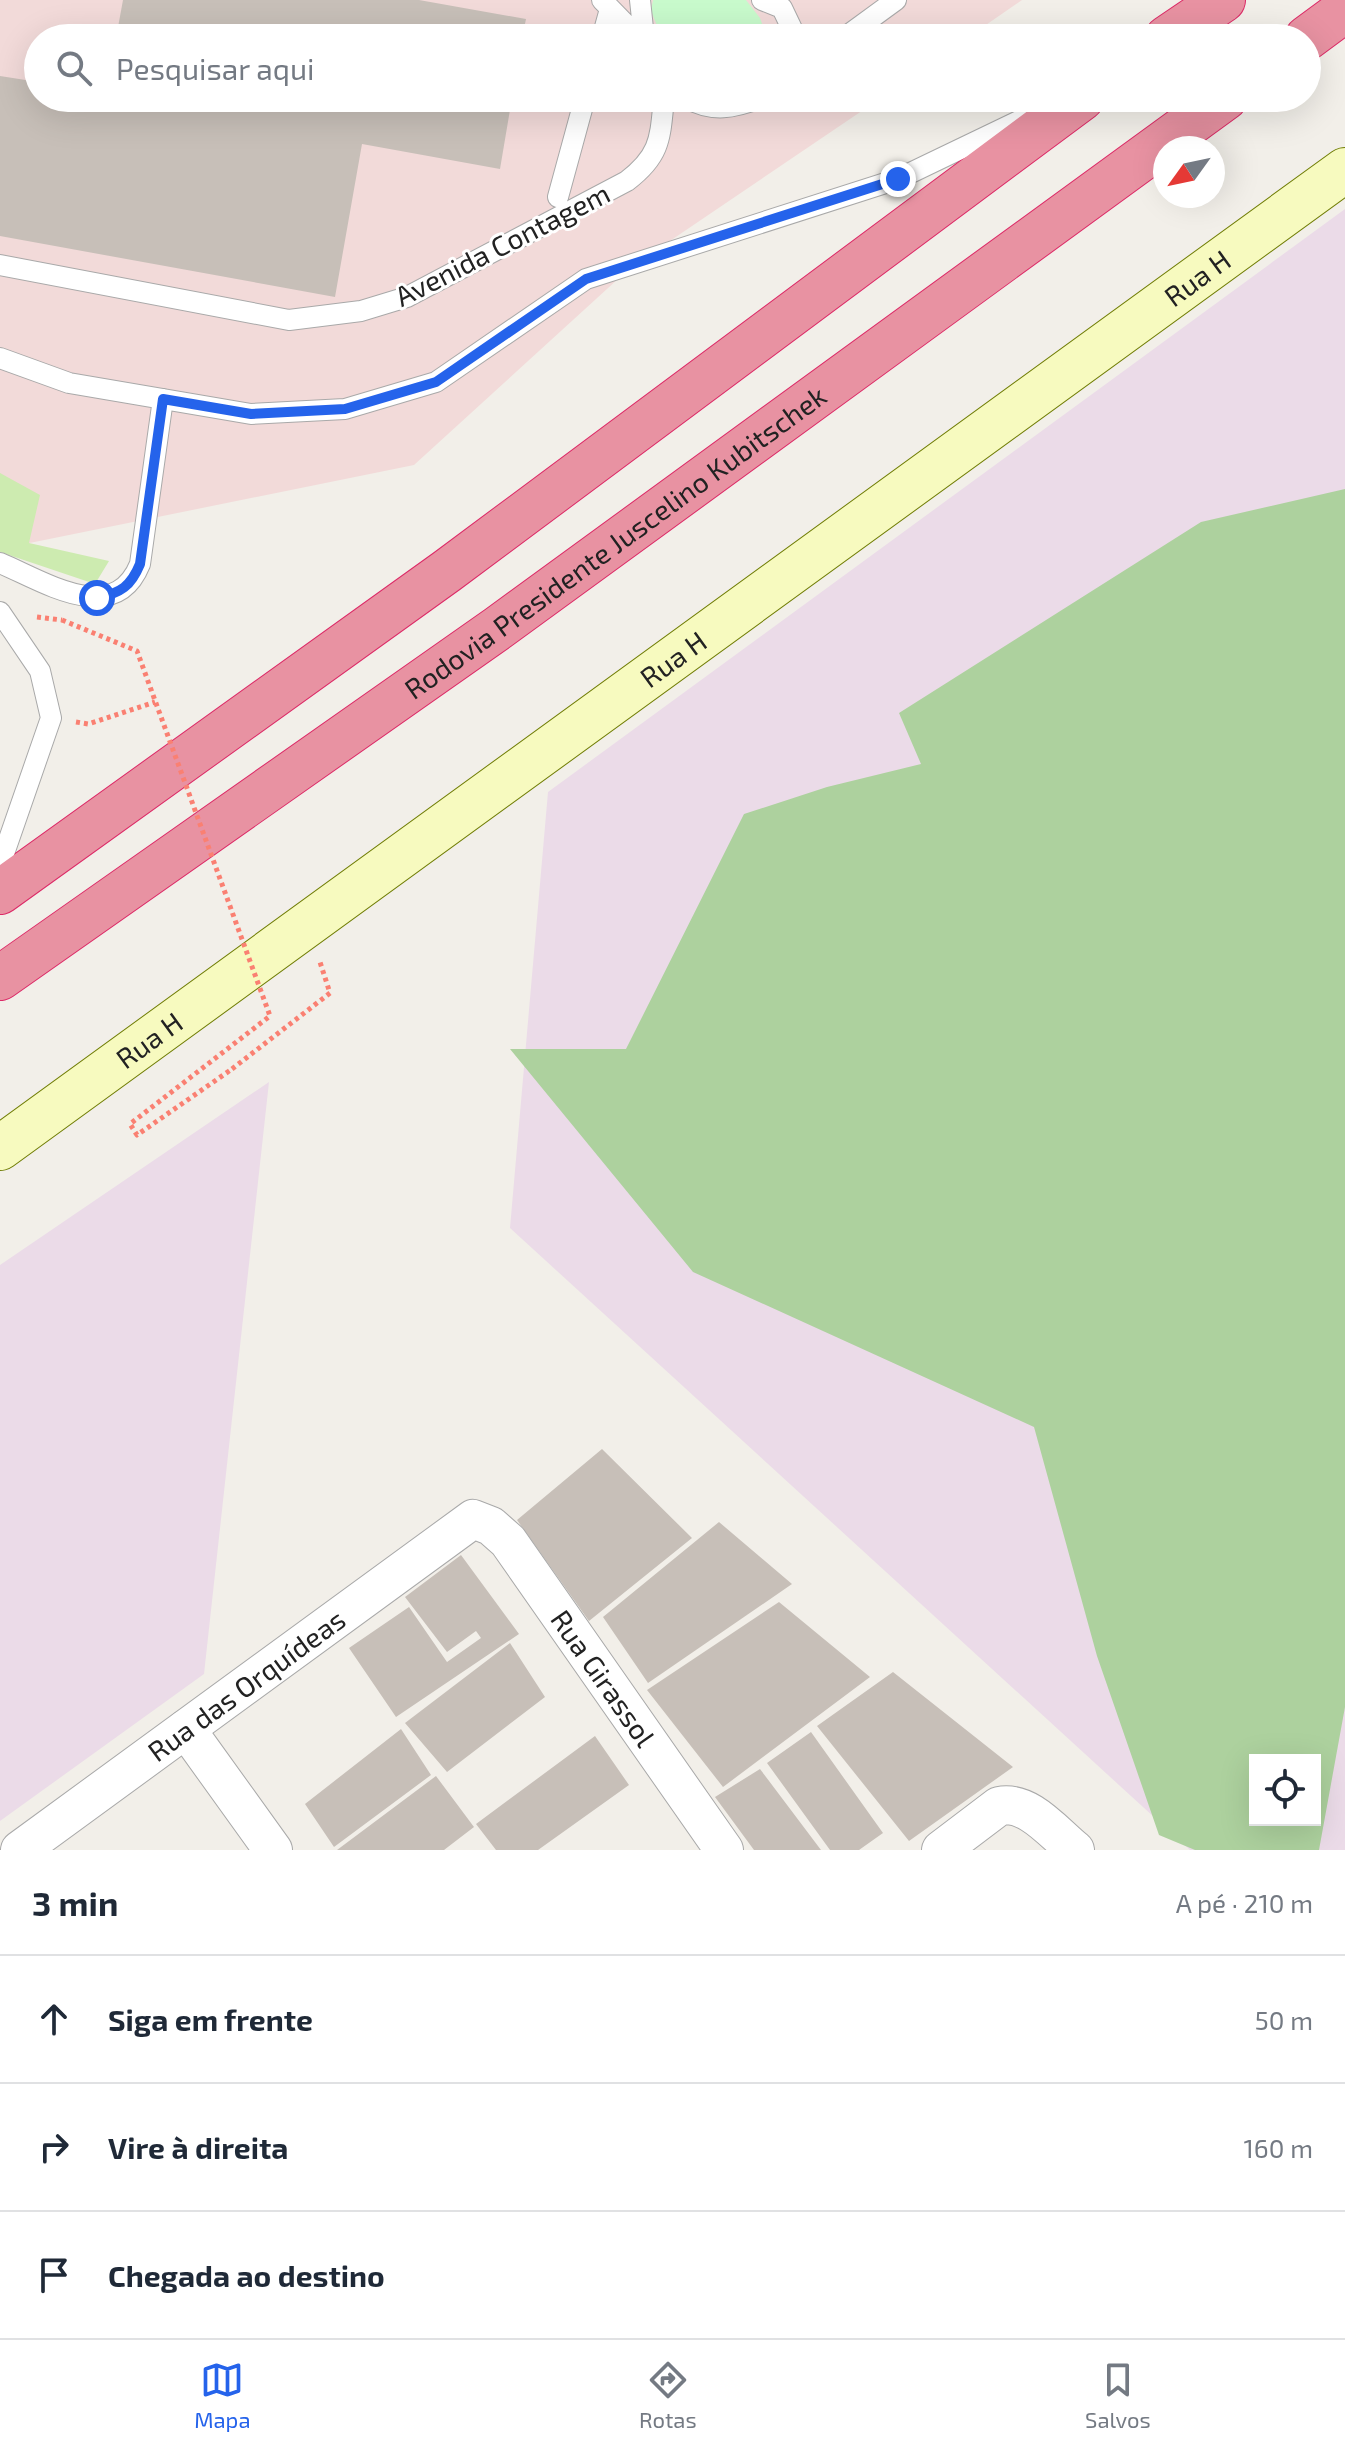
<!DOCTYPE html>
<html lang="pt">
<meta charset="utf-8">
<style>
body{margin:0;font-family:"Exo 2",sans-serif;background:#f6f6f7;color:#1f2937}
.controls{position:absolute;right:24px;bottom:24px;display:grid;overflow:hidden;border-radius:0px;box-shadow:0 8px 32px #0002}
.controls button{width:72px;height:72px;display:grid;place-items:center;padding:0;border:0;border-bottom:2px solid #e0e1e3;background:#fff;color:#1f2937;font:40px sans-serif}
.compass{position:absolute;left:1153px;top:136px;width:72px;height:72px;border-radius:50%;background:#fff;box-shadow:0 8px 32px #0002;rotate:237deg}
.stop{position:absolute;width:24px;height:24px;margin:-18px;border:6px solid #2563eb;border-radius:50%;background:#fff}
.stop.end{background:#2563eb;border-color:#fff;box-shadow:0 2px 8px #0008}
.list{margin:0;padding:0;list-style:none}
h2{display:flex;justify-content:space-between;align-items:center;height:104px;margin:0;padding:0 32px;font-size:34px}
h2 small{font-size:26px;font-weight:400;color:#747a83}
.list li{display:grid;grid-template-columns:52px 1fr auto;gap:24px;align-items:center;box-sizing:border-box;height:128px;padding:0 32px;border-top:2px solid #e0e1e3}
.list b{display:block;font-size:30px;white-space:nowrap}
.list em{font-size:26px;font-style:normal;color:#747a83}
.icon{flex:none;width:44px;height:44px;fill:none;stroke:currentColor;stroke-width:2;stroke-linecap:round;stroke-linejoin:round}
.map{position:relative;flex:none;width:1345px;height:1850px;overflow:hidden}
.search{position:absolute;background:#fff;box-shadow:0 8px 32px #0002;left:24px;right:24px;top:24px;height:88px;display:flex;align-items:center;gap:20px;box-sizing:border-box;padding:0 28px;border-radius:44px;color:#747a83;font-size:30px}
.sheet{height:488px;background:#fff}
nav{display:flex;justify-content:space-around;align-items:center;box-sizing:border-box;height:112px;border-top:2px solid #e0e1e3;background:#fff;font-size:22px;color:#747a83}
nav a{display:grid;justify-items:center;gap:4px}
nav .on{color:#2563eb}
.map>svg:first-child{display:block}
</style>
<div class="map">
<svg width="1345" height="1850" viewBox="0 0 1345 1850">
<rect width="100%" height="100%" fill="#f2efe9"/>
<path fill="#f2dad9" d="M0 0H1022L967 38H38V98H881L630 268 414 465 0 549Z"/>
<path fill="#ebdbe8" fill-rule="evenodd" d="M1345 209V1850H1190L510 1228 548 792ZM1255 1760H1315V1820H1255Z
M269 1082 204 1674 0 1821V1265Z"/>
<path fill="#cdebb0" d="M0 473 40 495 29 543 109 561 95 584 0 552Z"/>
<path fill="#add19e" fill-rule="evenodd" d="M1345 489V1707L1319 1850H1195L1159 1835 1097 1656 1034 1427 693 1272 510 1049H626L744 814 827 787 921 764 899 713 1201 522ZM1255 1760H1315V1820H1255Z"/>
<path fill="#c8facc" d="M653 0H746L760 18 767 38H662L651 11Z"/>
<path fill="#c7bfb8" d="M123 0H419L526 19 522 38H116Z
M0 76 38 82V98H512L500 169 362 144 335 297 0 236Z
M602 1449 692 1538 589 1621 517 1520Z
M719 1522 792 1584 648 1683 603 1617Z
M461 1555 519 1634 396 1717 349 1648 409 1607 447 1662 481 1638 476 1631 447 1652 405 1597Z
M779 1602 870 1677 723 1787 647 1690Z
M510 1643 545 1697 447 1772 405 1723Z
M893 1672 1013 1767 909 1841 817 1726Z
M401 1729 431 1775 334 1847 305 1804Z
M811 1732 883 1833 859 1850H830L767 1763Z
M595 1736 629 1785 538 1850H496L476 1824Z
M760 1769 821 1850H754L715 1797Z
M436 1776 474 1827 444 1850H337Z"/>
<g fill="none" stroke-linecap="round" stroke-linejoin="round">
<defs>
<path id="lane" d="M602 0 639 38
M640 0 644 38
M762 0 782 8 793 31 792 38
M602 38 610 9
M844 38 896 0
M686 98C713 113 734 108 761 98
M558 197 585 98
M0 265 289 320 361 311 407 297 627 181C661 155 660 138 664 98
M0 358 69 383 251 414 345 409 436 382 586 279 898 179 1031 115
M0 563C43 581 114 628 140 564L163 399
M0 612 40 671 51 718 0 865"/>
<g id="street">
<path d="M186 1729 273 1850"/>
<path id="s1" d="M20 1850 473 1519 491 1526 508 1541 724 1850"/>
<path d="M941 1850 999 1806C1028 1800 1053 1832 1075 1850"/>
</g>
<g id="secondary">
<path id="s2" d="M0 1148 1345 170"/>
</g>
<g id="highway">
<path d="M1167 38 1223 0"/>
<path d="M1307 38 1345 10"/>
<path d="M0 892 447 571 1082 98"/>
<path id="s3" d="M0 978 498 628 1225 98"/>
</g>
</defs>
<use href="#lane" stroke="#a9a9a9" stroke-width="22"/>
<use href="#street" stroke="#a9a9a9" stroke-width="40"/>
<use href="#secondary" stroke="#707d05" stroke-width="46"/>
<use href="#highway" stroke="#dc2a67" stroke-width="46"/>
<path stroke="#fa8072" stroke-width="5" stroke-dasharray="4 4" stroke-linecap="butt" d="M37 617 62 620
M76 722 88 724 155 702
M232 1069 330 993 319 959"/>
<use href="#lane" stroke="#fff" stroke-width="20"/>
<use href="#street" stroke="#fff" stroke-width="38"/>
<use href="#secondary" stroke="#f7fabf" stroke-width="44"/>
<use href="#highway" stroke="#e892a2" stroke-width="44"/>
<path stroke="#fa8072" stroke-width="5" stroke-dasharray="4 4" stroke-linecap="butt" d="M62 620 137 651 270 1016 130 1124 137 1135 232 1069"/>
</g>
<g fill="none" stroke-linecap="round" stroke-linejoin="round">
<path stroke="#2563eb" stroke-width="10" d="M97 598C121 593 131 586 140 564L163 399 251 414 345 409 436 382 586 279 898 179"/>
</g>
<g text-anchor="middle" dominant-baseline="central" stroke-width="6" stroke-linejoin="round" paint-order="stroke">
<g font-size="28" fill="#222" stroke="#fff">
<text transform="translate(502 244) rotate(-27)">Avenida Contagem</text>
<text stroke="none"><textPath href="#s2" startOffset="1480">Rua H</textPath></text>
<text stroke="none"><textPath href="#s3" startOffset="754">Rodovia Presidente Juscelino Kubitschek</textPath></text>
<text stroke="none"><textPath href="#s2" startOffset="832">Rua H</textPath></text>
<text stroke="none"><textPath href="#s2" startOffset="184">Rua H</textPath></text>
<text stroke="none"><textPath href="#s1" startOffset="770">Rua Girassol</textPath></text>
<text stroke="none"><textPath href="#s1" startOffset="280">Rua das Orquídeas</textPath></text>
</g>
</g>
</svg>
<div class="controls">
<button><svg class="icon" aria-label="locate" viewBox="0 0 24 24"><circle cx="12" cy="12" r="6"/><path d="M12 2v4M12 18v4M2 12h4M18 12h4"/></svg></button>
</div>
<svg class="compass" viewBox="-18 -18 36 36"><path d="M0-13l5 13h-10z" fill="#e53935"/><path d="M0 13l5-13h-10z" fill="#747a83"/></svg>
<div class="stop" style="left:97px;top:598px"></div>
<div class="stop end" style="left:898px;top:179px"></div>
<div class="search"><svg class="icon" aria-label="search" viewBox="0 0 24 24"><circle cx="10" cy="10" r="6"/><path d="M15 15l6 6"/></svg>Pesquisar aqui</div>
</div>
<section class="sheet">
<h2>3 min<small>A pé · 210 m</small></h2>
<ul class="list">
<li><svg class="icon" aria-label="ahead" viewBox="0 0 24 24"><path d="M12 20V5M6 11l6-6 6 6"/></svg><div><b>Siga em frente</b></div><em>50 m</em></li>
<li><svg class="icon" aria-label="right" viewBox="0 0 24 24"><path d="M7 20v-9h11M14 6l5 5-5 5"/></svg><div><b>Vire à direita</b></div><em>160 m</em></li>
<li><svg class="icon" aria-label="arrive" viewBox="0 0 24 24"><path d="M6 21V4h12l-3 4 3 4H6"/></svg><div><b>Chegada ao destino</b></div></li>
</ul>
</section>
<nav>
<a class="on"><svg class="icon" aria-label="map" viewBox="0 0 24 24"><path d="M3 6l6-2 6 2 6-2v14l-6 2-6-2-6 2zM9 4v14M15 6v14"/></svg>Mapa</a>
<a><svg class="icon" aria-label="directions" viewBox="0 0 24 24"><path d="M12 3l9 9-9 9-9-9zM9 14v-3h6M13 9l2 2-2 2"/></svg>Rotas</a>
<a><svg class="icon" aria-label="saved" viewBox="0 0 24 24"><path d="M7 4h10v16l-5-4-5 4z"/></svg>Salvos</a>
</nav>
